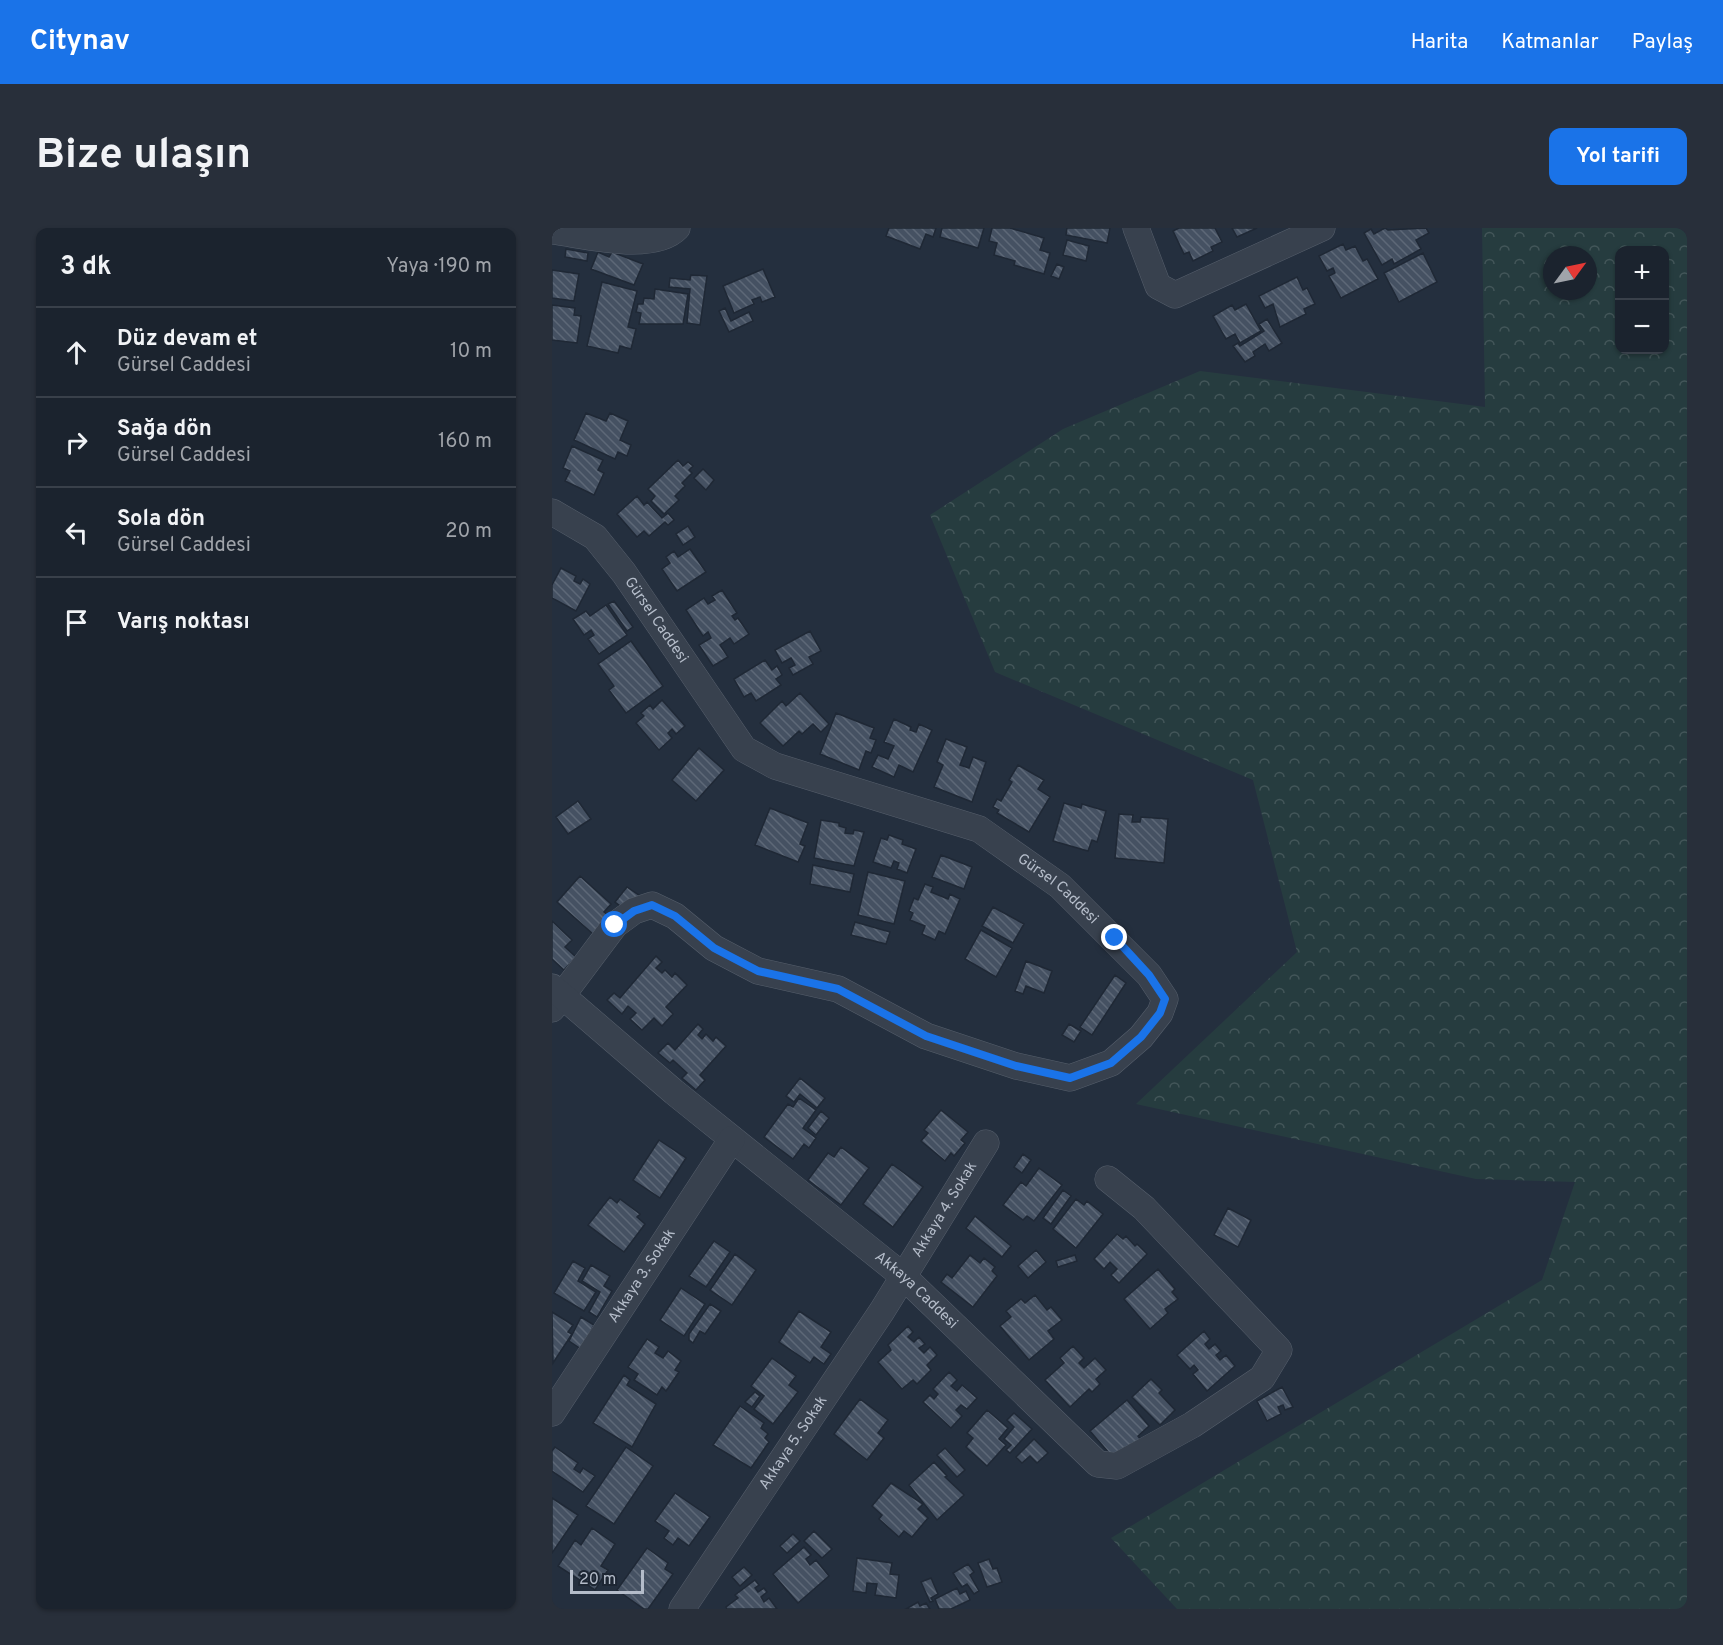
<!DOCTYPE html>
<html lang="tr">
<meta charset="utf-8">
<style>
body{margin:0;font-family:Overpass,sans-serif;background:#282f3a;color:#f1f3f6}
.controls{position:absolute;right:18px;top:18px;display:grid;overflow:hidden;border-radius:12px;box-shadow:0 2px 4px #0004}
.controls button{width:54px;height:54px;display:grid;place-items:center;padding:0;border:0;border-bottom:2px solid #39404a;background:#1b232e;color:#f1f3f6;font:30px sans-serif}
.compass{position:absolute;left:991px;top:18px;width:54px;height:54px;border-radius:50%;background:#1b232e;box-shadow:0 2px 4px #0004;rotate:57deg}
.scale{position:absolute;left:18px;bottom:15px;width:74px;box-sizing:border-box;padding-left:6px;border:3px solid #b4bcc9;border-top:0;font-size:16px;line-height:21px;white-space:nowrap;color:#b4bcc9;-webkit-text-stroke:4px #1d2633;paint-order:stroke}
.stop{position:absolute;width:18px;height:18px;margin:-14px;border:4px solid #1a73e8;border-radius:50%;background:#fff}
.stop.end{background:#1a73e8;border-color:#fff;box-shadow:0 2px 6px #0008}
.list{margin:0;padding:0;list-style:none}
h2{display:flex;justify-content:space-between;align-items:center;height:78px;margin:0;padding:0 24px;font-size:26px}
h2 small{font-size:20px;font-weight:400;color:#a0a4aa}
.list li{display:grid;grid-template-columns:39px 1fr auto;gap:18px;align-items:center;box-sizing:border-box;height:90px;padding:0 24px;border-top:2px solid #39404a}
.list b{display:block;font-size:22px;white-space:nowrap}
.list p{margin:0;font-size:20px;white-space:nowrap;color:#a0a4aa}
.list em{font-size:20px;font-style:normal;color:#a0a4aa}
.icon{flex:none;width:33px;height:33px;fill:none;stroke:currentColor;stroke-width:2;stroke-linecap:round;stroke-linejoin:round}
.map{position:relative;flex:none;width:1135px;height:1381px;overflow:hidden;border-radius:12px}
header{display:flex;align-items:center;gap:36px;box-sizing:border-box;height:84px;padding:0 30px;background:#1a73e8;color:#fff}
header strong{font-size:28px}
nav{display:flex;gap:33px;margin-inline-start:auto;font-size:21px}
.intro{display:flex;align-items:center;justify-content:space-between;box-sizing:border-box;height:144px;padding:0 36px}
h1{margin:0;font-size:42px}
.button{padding:15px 27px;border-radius:12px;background:#1a73e8;color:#fff;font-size:21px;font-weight:700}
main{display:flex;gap:36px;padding:0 36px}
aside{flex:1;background:#1b232e;border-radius:12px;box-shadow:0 2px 4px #0004}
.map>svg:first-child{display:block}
</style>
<header>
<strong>Citynav</strong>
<nav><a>Harita</a><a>Katmanlar</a><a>Paylaş</a></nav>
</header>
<div class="intro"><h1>Bize ulaşın</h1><a class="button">Yol tarifi</a></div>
<main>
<aside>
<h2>3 dk<small>Yaya · 190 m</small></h2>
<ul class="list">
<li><svg class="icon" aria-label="ahead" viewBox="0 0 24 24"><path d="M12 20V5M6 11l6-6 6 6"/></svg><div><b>Düz devam et</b><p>Gürsel Caddesi</p></div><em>10 m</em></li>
<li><svg class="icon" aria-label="right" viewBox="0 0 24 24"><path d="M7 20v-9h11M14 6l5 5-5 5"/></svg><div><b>Sağa dön</b><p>Gürsel Caddesi</p></div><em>160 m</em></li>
<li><svg class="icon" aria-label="left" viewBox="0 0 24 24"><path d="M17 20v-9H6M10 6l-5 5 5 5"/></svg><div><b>Sola dön</b><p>Gürsel Caddesi</p></div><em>20 m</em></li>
<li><svg class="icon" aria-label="arrive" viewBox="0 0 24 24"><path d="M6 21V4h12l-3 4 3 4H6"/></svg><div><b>Varış noktası</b></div></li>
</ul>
</aside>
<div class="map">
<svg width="1135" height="1381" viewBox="0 0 1135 1381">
<defs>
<pattern id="forest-crowns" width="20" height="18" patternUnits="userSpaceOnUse" patternTransform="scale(1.5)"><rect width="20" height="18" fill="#263c3f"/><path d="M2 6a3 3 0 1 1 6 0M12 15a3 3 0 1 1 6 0" fill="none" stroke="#435659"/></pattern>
<pattern id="building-back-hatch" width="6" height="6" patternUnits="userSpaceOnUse" patternTransform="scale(1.5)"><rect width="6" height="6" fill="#455162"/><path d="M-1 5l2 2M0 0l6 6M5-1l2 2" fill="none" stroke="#5d6877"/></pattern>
</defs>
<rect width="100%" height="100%" fill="#242f3e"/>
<path fill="url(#forest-crowns)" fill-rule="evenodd" d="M930 0H1135V1381H625L559 1310 990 1052 1023 954 924 951 584 876 745 724 701 552 443 444 378 287 511 201 648 143 933 179ZM1068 22H1112V122H1068ZM1000 27H1036V63H1000Z"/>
<path fill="url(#building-back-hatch)" stroke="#1f2835" stroke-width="1.5" d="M337 0H384L381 9 374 6 368 21 334 8Z
M390 0H432L426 20 388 9Z
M440 0H458L492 10 488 22 498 25 492 46 462 37 463 33 442 27 445 15 437 13Z
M515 0H558L555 15 514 7Z
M627 0H663L670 14 659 19 661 23 641 33 637 24 632 26 621 3Z
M680 0H705L685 9Z
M833 0 836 2 874 0 877 5 864 12 869 21 842 36 840 31 830 37 812 5 819 1 822 6Z
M515 12 537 18 534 33 511 27Z
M791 16 794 22 803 18 811 33 815 31 826 51 789 70 777 48 783 45 781 40 775 43 767 28Z
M14 21 36 25 35 33 13 29Z
M46 24 57 29 60 24 91 36 82 57 39 41Z
M871 25 885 54 847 74 832 45Z
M505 36 512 39 507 51 499 48Z
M211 41 223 69 210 74 208 69 200 72 202 76 182 85 171 58Z
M0 42 27 46 22 73 0 70Z
M139 47 155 48 148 97 135 95 138 61 117 59 118 50 138 52Z
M745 49 751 62 755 60 763 76 752 81 754 86 728 99 721 76 713 80 707 68Z
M50 54 85 63 76 99 84 101 79 121 68 118 66 125 35 118Z
M103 61 136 66 131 96H87L89 85 84 84 86 76H91L92 70 102 71Z
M694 76 709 103 688 115 683 106 674 111 661 88 680 77 683 82Z
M0 77 23 80 22 87 29 88 25 115 0 112Z
M173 80 179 93 197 84 201 93 177 104 167 83Z
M715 91 730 115 717 123 713 116 701 124 703 128 693 134 681 118 686 115 688 118 712 103 707 96Z
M34 185 54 193 58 185 76 193 68 212 79 217 75 228 66 224 63 231 22 212Z
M20 218 51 232 46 242 52 245 42 267 13 253 18 243 11 240Z
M126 232 131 238 136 234 141 238 137 242 140 245 130 255 133 258 123 268 127 272 112 286 99 273 103 268 96 261Z
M151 241 162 252 154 262 142 250Z
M85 268 92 277 95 274 110 290 116 285 122 292 116 297 113 294 97 308 92 303 85 309 65 286Z
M136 298 143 309 131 317 124 306Z
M138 321 154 344 125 363 110 341 118 335 114 329 122 323 126 329Z
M9 340 24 348 22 353 28 356 31 351 38 356 24 383 0 370V357Z
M170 362 185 385 180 388 183 392 186 390 197 406 182 416 178 410 168 417 176 429 161 438 147 417 159 410 156 404 151 408 134 382 152 370 156 376 163 372 160 368Z
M62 373 81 399 75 403 56 376Z
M54 377 75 407 47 426 36 411 42 407 39 402 32 407 21 391 34 383 38 388Z
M258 403 269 423 257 429 261 436 241 447 237 440 243 437 239 430 230 435 223 422Z
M79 413 111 458 74 485 57 462 62 458 46 436Z
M213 432 220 442 225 438 230 447 224 451 229 457 204 473 199 465 192 469 182 451Z
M248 465 277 496 269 504 261 496 250 506 247 503 231 518 208 495 230 473 234 478Z
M110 472 133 498 124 506 120 501 116 505 120 510 107 522 84 495 92 488 89 485 98 477 101 481Z
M284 485 322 500 318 510 324 512 319 525 314 523 307 542 268 526Z
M342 491 359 499 358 502 364 504 367 496 380 502 361 544 347 537 342 549 320 539 326 527 336 531 342 518 332 514Z
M394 511 415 519 408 537 417 540 421 529 434 534 420 574 382 559 391 537 385 534Z
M147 520 172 542 144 573 120 552Z
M466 537 492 552 486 561 498 569 477 604 445 585 447 582 441 579 445 571 449 573 460 554 457 552Z
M26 573 39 591 16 606 4 589Z
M512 575 529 580 530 576 554 583 545 614 540 612 536 623 501 613Z
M218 580 256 595 248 616 253 618 246 634 203 617Z
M567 586 581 587 580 594H588L589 589 616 591 612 635 563 630Z
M269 592 287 595V598L294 600 293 605 301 606 302 602 312 604 302 638 262 630Z
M337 607 351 612 350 616 364 621 355 645 345 641 347 635 342 633 339 640 321 634 329 610 335 612Z
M389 627 420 639 412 661 380 649Z
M261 637 302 646 298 664 258 656Z
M316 644 353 653 342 696 306 687Z
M28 648 59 676 52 684 57 688 41 706 5 674Z
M373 656 381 659 379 664 396 671 398 666 408 671 393 706 387 703 383 712 370 706 373 698 358 692 361 685 357 683 362 670 366 672Z
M75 659 88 668 76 684 63 674Z
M441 679 472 696 461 715 430 698Z
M0 693 20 712 13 719 24 729 12 742 0 731Z
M303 694 338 704 334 716 299 707Z
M429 702 460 720 444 749 413 731Z
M104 728 110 734 104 740 110 745 113 742 120 749 123 745 135 757 114 779 121 786 110 798 102 790 90 802 78 791 84 785 76 778 70 786 55 772 62 765 68 770Z
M474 733 500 743 492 765 474 758 471 766 463 763Z
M563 747 574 755 540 807 528 799Z
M146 796 151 801 146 807 150 811 154 806 161 813 164 809 174 818 148 847 153 852 144 862 130 850 135 845 121 832 118 835 106 825 116 815 123 822Z
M517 796 529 803 522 814 510 807Z
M248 850 273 870 265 880 248 866 242 874 234 868Z
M247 870 264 882 251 900 264 910 257 920 252 916 241 931 212 909 236 876 241 879Z
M389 882 416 904 409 912 413 915 402 928 399 925 393 933 369 913 376 905 372 902Z
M269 883 277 890 264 907 256 900Z
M107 912 134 930 108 970 81 952Z
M289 919 317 940 289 977 256 952 276 925 282 929Z
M471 926 479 932 470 945 462 939Z
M340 936 371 959 341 999 311 976Z
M487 940 510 957 482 993 475 988 471 992 451 977 469 954 474 958Z
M511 962 519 968 499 996 491 990Z
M58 969 65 975 68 971 88 986 85 989 93 996 72 1024 36 997Z
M524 971 532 977 535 973 551 986 524 1020 501 1001Z
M676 980 699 992 686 1019 662 1007Z
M423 988 459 1018 450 1029 414 1000Z
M565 1006 571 1011 574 1008 583 1018 585 1016 595 1026 567 1055 559 1047 565 1041 558 1034 552 1041 542 1031Z
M162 1013 178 1024 154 1059 137 1048Z
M484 1022 494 1034 476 1050 466 1038Z
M183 1026 204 1042 180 1077 158 1062Z
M418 1027 428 1035 432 1030 443 1039 440 1043 445 1048 421 1079 389 1054 395 1046 400 1050Z
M523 1027 525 1033 506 1039 504 1033Z
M21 1033 33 1040 26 1053 44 1064 32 1083 2 1065Z
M39 1037 58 1048 52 1058 60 1063 45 1089 37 1084 48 1064 30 1053Z
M606 1041 623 1061 620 1064 626 1071 613 1081 616 1085 598 1101 572 1071Z
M129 1060 153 1076 132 1108 108 1092Z
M483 1067 495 1082 499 1079 510 1092 496 1103 502 1111 477 1132 448 1098 459 1089 454 1083 469 1071 473 1075Z
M158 1076 169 1083 153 1106 148 1103 141 1115 137 1112V1106Z
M247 1083 279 1104 269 1119 279 1126 272 1136 262 1129 258 1135 227 1114Z
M0 1084 21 1097 16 1104 20 1106 1 1135Z
M29 1089 42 1097 29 1121 17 1113Z
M356 1098 361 1104 356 1109 362 1114 367 1109 373 1116 367 1120 372 1125 378 1119 385 1127 375 1137 379 1142 365 1156 361 1152 350 1161 326 1134 339 1122 336 1117Z
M652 1103 658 1111 653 1116 657 1121 663 1116 669 1123 664 1127 668 1132 674 1127 683 1138 655 1163 641 1146 646 1142 642 1137 638 1141 625 1127Z
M95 1111 107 1119 103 1125 111 1130 116 1123 129 1133 123 1142 127 1144 114 1163 110 1159 105 1167 82 1152 86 1146 76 1139Z
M521 1118 532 1130 527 1135 532 1140 543 1130 554 1142 544 1151 548 1156 540 1164 537 1161 518 1179 493 1152 512 1135 508 1130Z
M220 1130 244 1148 237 1157 246 1164 221 1196 202 1181 212 1168 199 1158Z
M397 1144 405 1152 399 1158 405 1163 410 1157 425 1170 415 1181 409 1177 404 1182 410 1188 399 1200 371 1174 378 1167 382 1171 386 1166 381 1161Z
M72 1147 78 1152 75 1157 104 1176 80 1219 41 1195Z
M599 1151 610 1162 607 1165 623 1182 608 1197 580 1169Z
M730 1159 741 1179 733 1182 731 1177 726 1179 729 1186 715 1193 705 1173Z
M203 1164 208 1168 200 1179 193 1174Z
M308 1171 336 1192 326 1205 332 1210 315 1232 282 1206Z
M575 1172 597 1198 586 1208 589 1212 564 1233 538 1203Z
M188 1178 212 1195 209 1200 216 1206 213 1210 217 1214 199 1240 161 1217Z
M435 1182 456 1200 447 1211 454 1217 435 1238 414 1219 421 1210 415 1205Z
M462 1185 480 1201 458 1225 454 1222 459 1217 452 1211 462 1199 455 1192Z
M482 1211 496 1225 485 1235 478 1228 470 1235 464 1229Z
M3 1219 26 1235 22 1241 28 1245 31 1240 43 1248 31 1264 0 1243V1223Z
M74 1219 101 1238 62 1296 34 1278Z
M393 1220 413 1242 405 1249 385 1227Z
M382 1234 395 1248 393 1249 412 1267 385 1292 357 1257Z
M339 1255 371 1276 366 1281 376 1290 360 1309 352 1303 347 1309 327 1291 330 1287 320 1278Z
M123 1265 158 1289 137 1318 126 1310 121 1317 112 1310 117 1303 103 1293Z
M0 1270 26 1287 0 1325Z
M40 1300 63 1316 49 1338 56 1342 43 1362 6 1338 23 1312 29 1317Z
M262 1303 280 1321 270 1330 252 1313Z
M241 1306 248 1313 235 1325 228 1318Z
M252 1319 259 1327 254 1331 258 1337 264 1332 277 1348 246 1375 221 1346Z
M95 1320 116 1335 113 1341 121 1346 96 1381H92L65 1362Z
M305 1330 340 1335 338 1346 347 1347 344 1370 323 1367 325 1356 315 1355 314 1365 301 1363Z
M437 1331 441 1341 445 1340 450 1354 435 1359 426 1335Z
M416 1336 422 1344 418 1347 427 1363 422 1366 415 1356 410 1359 401 1345Z
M192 1339 200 1347 188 1358 180 1349Z
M379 1350 386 1366 379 1370 381 1373 378 1374 369 1354Z
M203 1352 207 1357 203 1360 206 1364 212 1360 215 1364 209 1369 212 1374 217 1370 225 1381H175L174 1379 186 1370 183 1367Z
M405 1360 408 1366 414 1363 418 1372 399 1381H387L383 1371Z
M366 1374 368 1378 374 1375 378 1381H354Z"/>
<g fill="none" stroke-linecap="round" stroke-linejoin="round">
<defs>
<g id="street">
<path d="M584 0 606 58 623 67 770 0"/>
<path d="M0 3C33 7 101 25 125 0"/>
<path id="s1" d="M0 284 43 309 72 345 192 521 223 538 427 601 508 658 597 747 613 771 608 785 589 809 559 835 518 850 464 838 374 808 286 761 206 743 162 720 123 688 100 677 82 683 63 697 0 781"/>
<path id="s2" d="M0 759 122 864 351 1048 546 1236 565 1238 640 1197 710 1150 727 1122 592 980 556 951"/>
<path id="s3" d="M0 1185 180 911"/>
<path id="s4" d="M130 1381 330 1083 434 915"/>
</g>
</defs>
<use href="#street" stroke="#565f6c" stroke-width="27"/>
<use href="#street" stroke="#38414e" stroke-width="26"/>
</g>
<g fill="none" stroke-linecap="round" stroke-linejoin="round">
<path stroke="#1a73e8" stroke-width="8" d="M63 697 82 683 100 677 123 688 162 720 206 743 286 761 374 808 464 838 518 850 559 835 589 809 608 785 613 771 597 747 563 710"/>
</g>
<g text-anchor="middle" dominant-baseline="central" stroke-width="4.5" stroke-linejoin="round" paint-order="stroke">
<g font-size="15" fill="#b4bcc9" stroke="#1d2633">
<text stroke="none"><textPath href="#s1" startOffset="153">Gürsel Caddesi</textPath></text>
<text stroke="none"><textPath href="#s1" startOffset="657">Gürsel Caddesi</textPath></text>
<text stroke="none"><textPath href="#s4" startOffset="478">Akkaya 4. Sokak</textPath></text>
<text stroke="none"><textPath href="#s3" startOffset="164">Akkaya 3. Sokak</textPath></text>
<text stroke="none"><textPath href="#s2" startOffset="474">Akkaya Caddesi</textPath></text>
<text stroke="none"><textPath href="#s4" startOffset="200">Akkaya 5. Sokak</textPath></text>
</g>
</g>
</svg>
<div class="controls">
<button>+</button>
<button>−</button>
</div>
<svg class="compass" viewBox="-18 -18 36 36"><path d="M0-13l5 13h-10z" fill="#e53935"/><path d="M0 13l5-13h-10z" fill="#a0a4aa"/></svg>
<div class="scale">20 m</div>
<div class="stop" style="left:63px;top:697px"></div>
<div class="stop end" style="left:563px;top:710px"></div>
</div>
</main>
